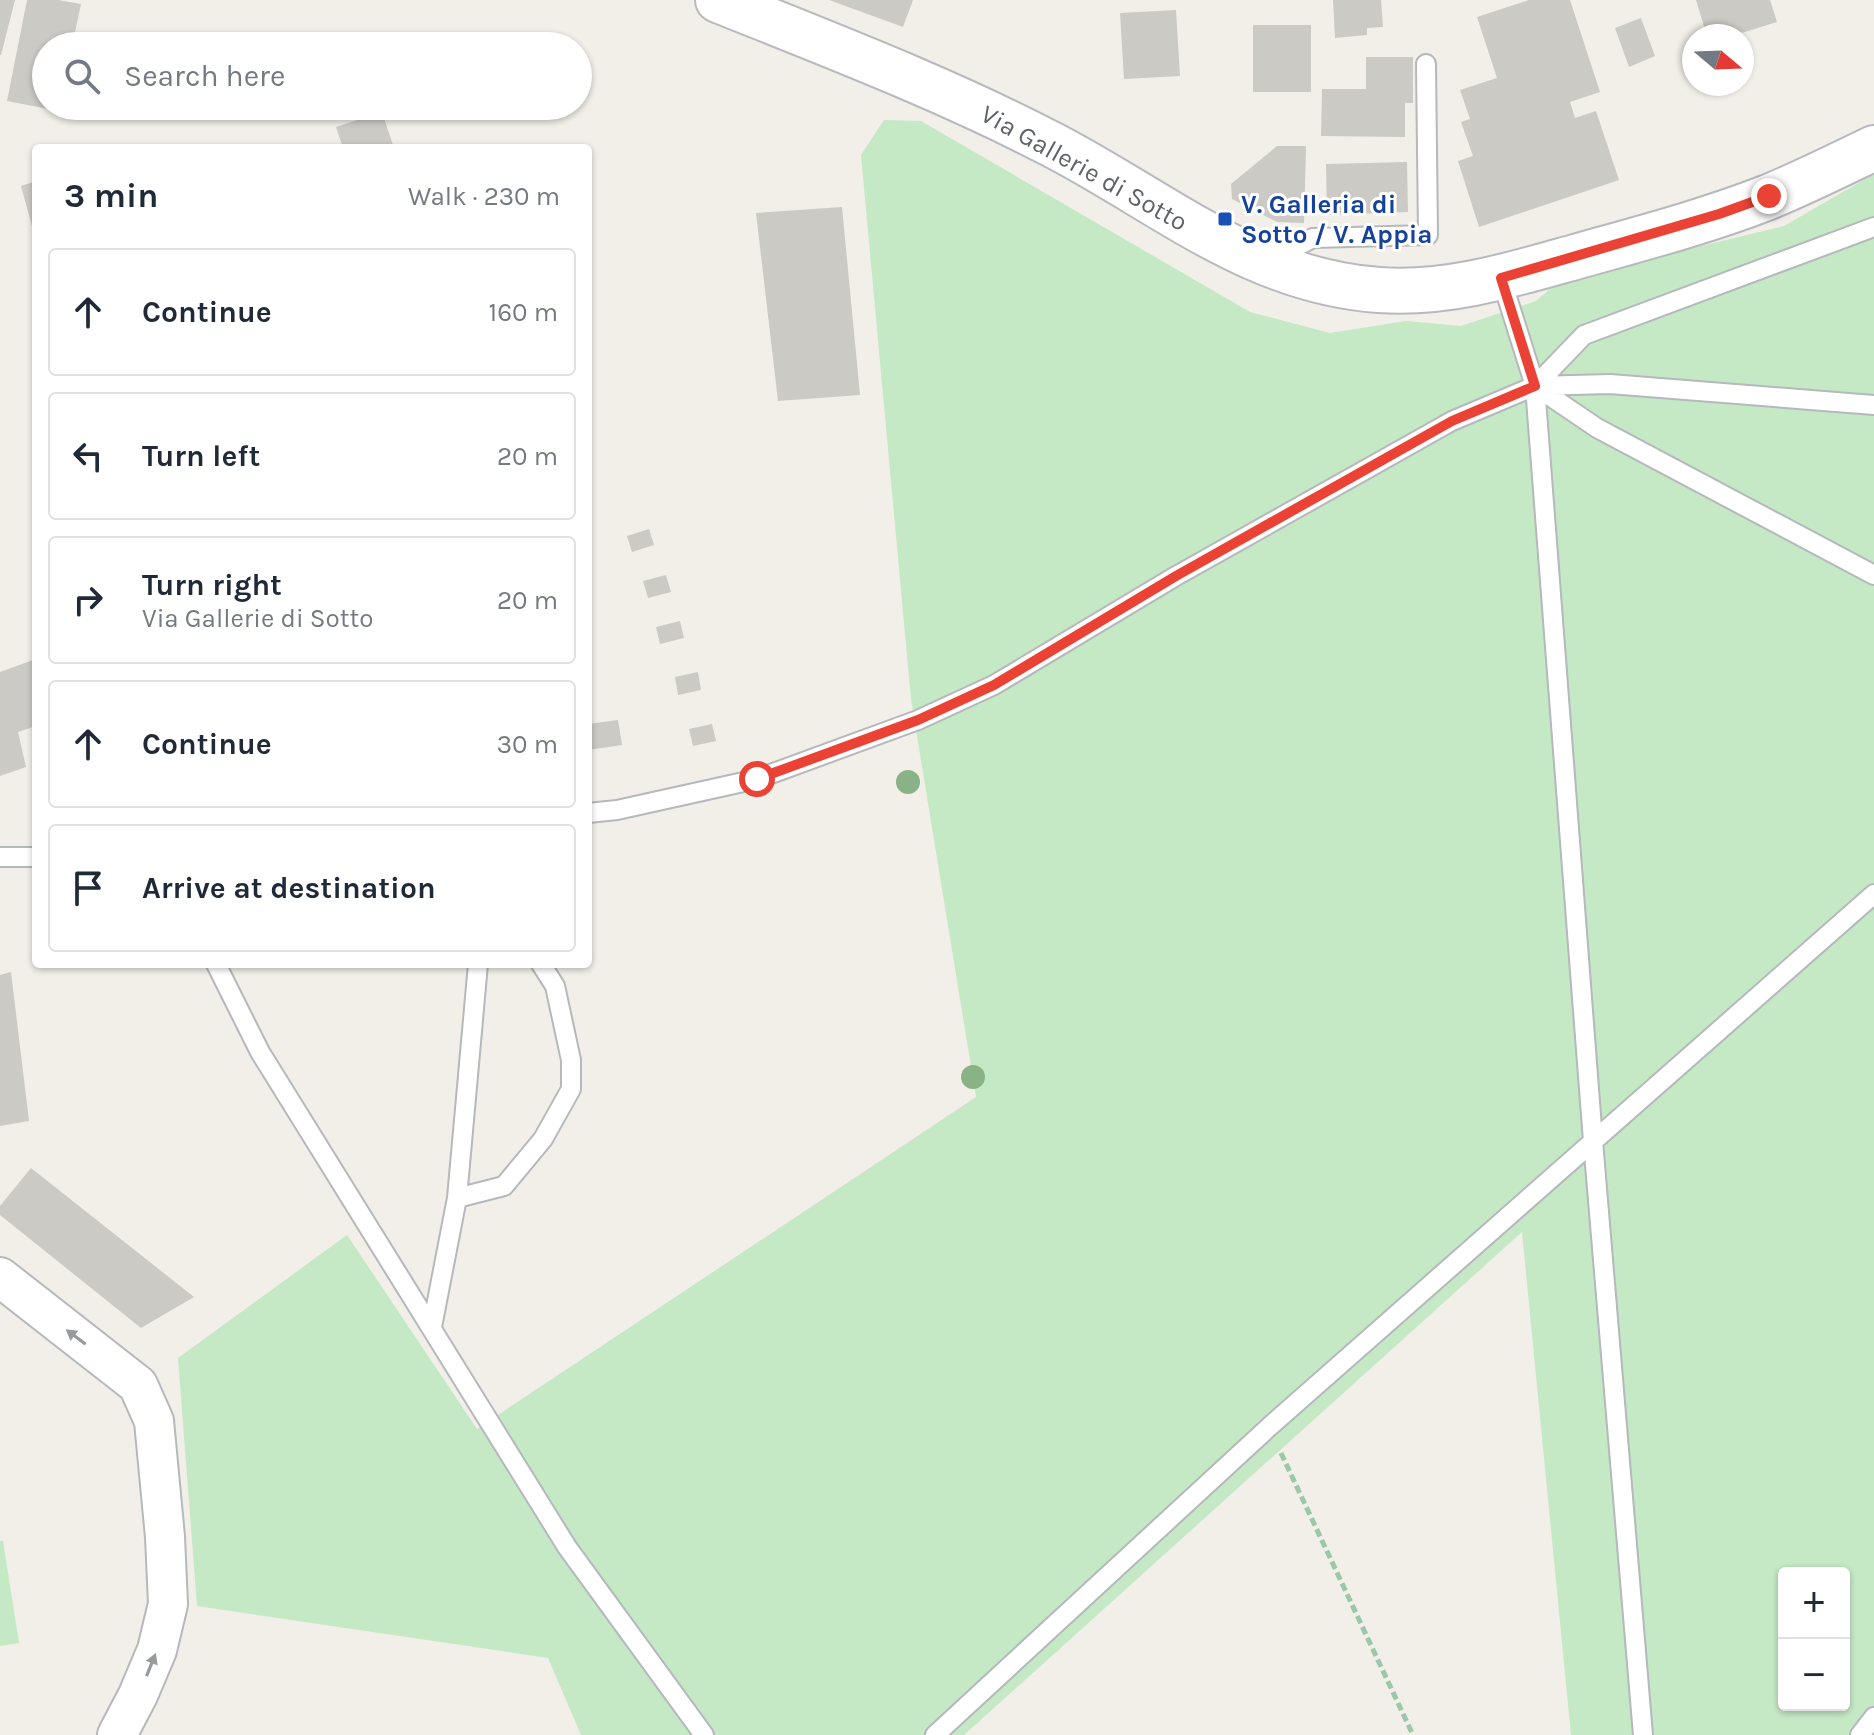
<!DOCTYPE html>
<meta charset="utf-8">
<style>
body{margin:0;font-family:Karla,sans-serif;background:#f2f2f3;color:#1f2937}
.controls{position:absolute;right:24px;bottom:24px;display:grid;overflow:hidden;border-radius:8px;box-shadow:0 2px 6px #0004}
.controls button{width:72px;height:72px;display:grid;place-items:center;padding:0;border:0;border-bottom:2px solid #e0e1e3;background:#fff;color:#1f2937;font:40px sans-serif}
.compass{position:absolute;left:1682px;top:24px;width:72px;height:72px;border-radius:50%;background:#fff;box-shadow:0 2px 6px #0004;rotate:109deg}
.stop{position:absolute;width:24px;height:24px;margin:-18px;border:6px solid #ea4335;border-radius:50%;background:#fff}
.stop.end{background:#ea4335;border-color:#fff;box-shadow:0 2px 8px #0008}
.list{margin:0;padding:0;list-style:none}
h2{display:flex;justify-content:space-between;align-items:center;height:104px;margin:0;padding:0 32px;font-size:34px}
h2 small{font-size:26px;font-weight:400;color:#747a83}
.list li{display:grid;grid-template-columns:52px 1fr auto;gap:24px;align-items:center;box-sizing:border-box;height:128px;margin:0 16px 16px;padding:0 16px;border:2px solid #e0e1e3;border-radius:8px}
.list b{display:block;font-size:30px;white-space:nowrap}
.list p{margin:0;font-size:26px;white-space:nowrap;color:#747a83}
.list em{font-size:26px;font-style:normal;color:#747a83}
.icon{flex:none;width:44px;height:44px;fill:none;stroke:currentColor;stroke-width:2;stroke-linecap:round;stroke-linejoin:round}
.map{position:relative;flex:none;width:1874px;height:1735px;overflow:hidden}
.search{position:absolute;background:#fff;box-shadow:0 2px 6px #0004;left:32px;top:32px;width:560px;height:88px;display:flex;align-items:center;gap:20px;box-sizing:border-box;padding:0 28px;border-radius:44px;color:#747a83;font-size:30px}
.panel{position:absolute;background:#fff;box-shadow:0 2px 6px #0004;left:32px;top:144px;width:560px;height:824px;border-radius:8px}
.map>svg:first-child{display:block}
</style>
<div class="map">
<svg width="1874" height="1735" viewBox="0 0 1874 1735">
<rect width="100%" height="100%" fill="#f1efe8"/>
<path fill="#c5e8c5" fill-rule="evenodd" d="M884 120 921 121 1250 312 1330 333 1406 321 1461 326 1536 301 1560 280 1784 226 1874 174V1735H1571L1522 1232 964 1735H581L548 1658 197 1606 178 1358 347 1235 477 1429 976 1097 911 699 861 155ZM1784 1573H1844V1705H1784Z
M0 1541H3L19 1643 0 1646Z"/>
<path fill="#cccac5" d="M0 0H15L1 55H0Z
M27 0H58L81 4 72 46H46V106H60L59 111 7 101Z
M829 0H913L903 27Z
M1333 0H1381L1383 27 1367 28V35L1335 38Z
M1529 0H1570L1600 92 1570 102 1575 118 1596 111 1619 180 1479 227 1458 161 1473 156 1461 122 1470 119 1460 90 1497 78 1477 17Z
M1696 0H1770L1777 22 1732 36H1707Z
M1176 10 1180 76 1124 79 1120 13Z
M1641 18 1655 56 1629 67 1615 28Z
M1253 25H1311V92H1253Z
M1366 57H1413V103H1405V137L1321 136 1322 89H1366Z
M382 112 394 148H343L336 127Z
M1277 146H1306L1304 223 1277 222 1232 199 1231 184Z
M1407 162 1408 212 1327 215 1326 164Z
M36 181V237H35L21 186Z
M842 207 860 395 778 401 756 213Z
M649 529 654 545 632 552 627 536Z
M666 575 671 592 648 598 643 581Z
M680 621 684 638 660 644 656 627Z
M36 659V726L18 732 26 767 0 776V672Z
M698 672 701 690 678 695 675 677Z
M618 720 622 745 588 750V724Z
M712 724 716 741 693 746 689 729Z
M11 972 29 1121 0 1126V975Z
M31 1168 194 1297 141 1328 0 1215V1206Z"/>
<g fill="none" stroke-linecap="round" stroke-linejoin="round">
<defs>
<path id="service" d="M1274 265 1290 250 1313 238 1428 235 1426 64
M1501 278 1535 386 1593 1141 1643 1735
M1535 386 1597 428 1874 575
M1535 386 1584 335 1874 227
M588 813 617 810 757 779 918 720 994 685 1176 576 1452 421 1535 386 1610 384 1874 405
M0 857H36
M216 964 260 1052 567 1547 704 1735
M457 1198 504 1186 543 1139 571 1089V1060L555 986 541 964
M432 1327 457 1198 478 964
M935 1735 1269 1427 1874 894
M1860 1735 1874 1717"/>
<path id="minor" d="M0 1277 138 1385 154 1421 165 1537 168 1604 157 1650 138 1695 117 1735"/>
<path id="secondary" d="M718 0C830 45 943 88 1051 144 1160 200 1250 281 1379 290 1446 295 1511 275 1575 257 1639 239 1704 222 1766 198 1803 183 1839 165 1874 148"/>
</defs>
<use href="#service" stroke="#b5b8bc" stroke-width="22"/>
<use href="#minor" stroke="#b5b8bc" stroke-width="42"/>
<use href="#secondary" stroke="#b6babf" stroke-width="48"/>
<path stroke="#9cc7a9" stroke-width="5" stroke-dasharray="8 4" stroke-linecap="butt" d="M1281 1453 1413 1735"/>
<use href="#service" stroke="#fff" stroke-width="18"/>
<use href="#minor" stroke="#fff" stroke-width="38"/>
<use href="#secondary" stroke="#fff" stroke-width="44"/>
</g>
<g fill="#89b387">
<circle cx="908" cy="782" r="12"/>
<circle cx="973" cy="1077" r="12"/>
</g>
<defs><path id="oneway-solid" d="M-6-.8H1V-3.2L6.5 0L1 3.2V.8H-6Z" transform="scale(2)"/></defs>
<g fill="#979a9d">
<use href="#oneway-solid" transform="translate(76 1337) rotate(-143)"/>
<use href="#oneway-solid" transform="translate(151 1665) rotate(-68)"/>
</g>
<g fill="none" stroke-linecap="round" stroke-linejoin="round">
<path stroke="#ea4335" stroke-width="10" d="M757 779 918 720 994 685 1176 576 1452 421 1535 386 1501 278 1719 214 1769 196"/>
</g>
<rect fill="#1a4fb4" stroke="#fff" stroke-width="3" x="1217" y="211" width="16" height="16" rx="4"/>
<g text-anchor="middle" dominant-baseline="central" stroke-width="6" stroke-linejoin="round" paint-order="stroke">
<g font-size="26" fill="#5f6368" stroke="#fff">
<text transform="translate(1084 168) rotate(29)">Via Gallerie di Sotto</text>
</g>
<g font-size="26" font-weight="bold" fill="#164399" stroke="#fff" text-anchor="start">
<text x="1241" y="204">V. Galleria di<tspan x="1241" dy="30">Sotto / V. Appia</tspan></text>
</g>
</g>
</svg>
<div class="controls">
<button>+</button>
<button>−</button>
</div>
<svg class="compass" viewBox="-18 -18 36 36"><path d="M0-13l5 13h-10z" fill="#e53935"/><path d="M0 13l5-13h-10z" fill="#747a83"/></svg>
<div class="stop" style="left:757px;top:779px"></div>
<div class="stop end" style="left:1769px;top:196px"></div>
<div class="search"><svg class="icon" aria-label="search" viewBox="0 0 24 24"><circle cx="10" cy="10" r="6"/><path d="M15 15l6 6"/></svg>Search here</div>
<section class="panel">
<h2>3 min<small>Walk · 230 m</small></h2>
<ul class="list">
<li><svg class="icon" aria-label="ahead" viewBox="0 0 24 24"><path d="M12 20V5M6 11l6-6 6 6"/></svg><div><b>Continue</b></div><em>160 m</em></li>
<li><svg class="icon" aria-label="left" viewBox="0 0 24 24"><path d="M17 20v-9H6M10 6l-5 5 5 5"/></svg><div><b>Turn left</b></div><em>20 m</em></li>
<li><svg class="icon" aria-label="right" viewBox="0 0 24 24"><path d="M7 20v-9h11M14 6l5 5-5 5"/></svg><div><b>Turn right</b><p>Via Gallerie di Sotto</p></div><em>20 m</em></li>
<li><svg class="icon" aria-label="ahead" viewBox="0 0 24 24"><path d="M12 20V5M6 11l6-6 6 6"/></svg><div><b>Continue</b></div><em>30 m</em></li>
<li><svg class="icon" aria-label="arrive" viewBox="0 0 24 24"><path d="M6 21V4h12l-3 4 3 4H6"/></svg><div><b>Arrive at destination</b></div></li>
</ul>
</section>
</div>
